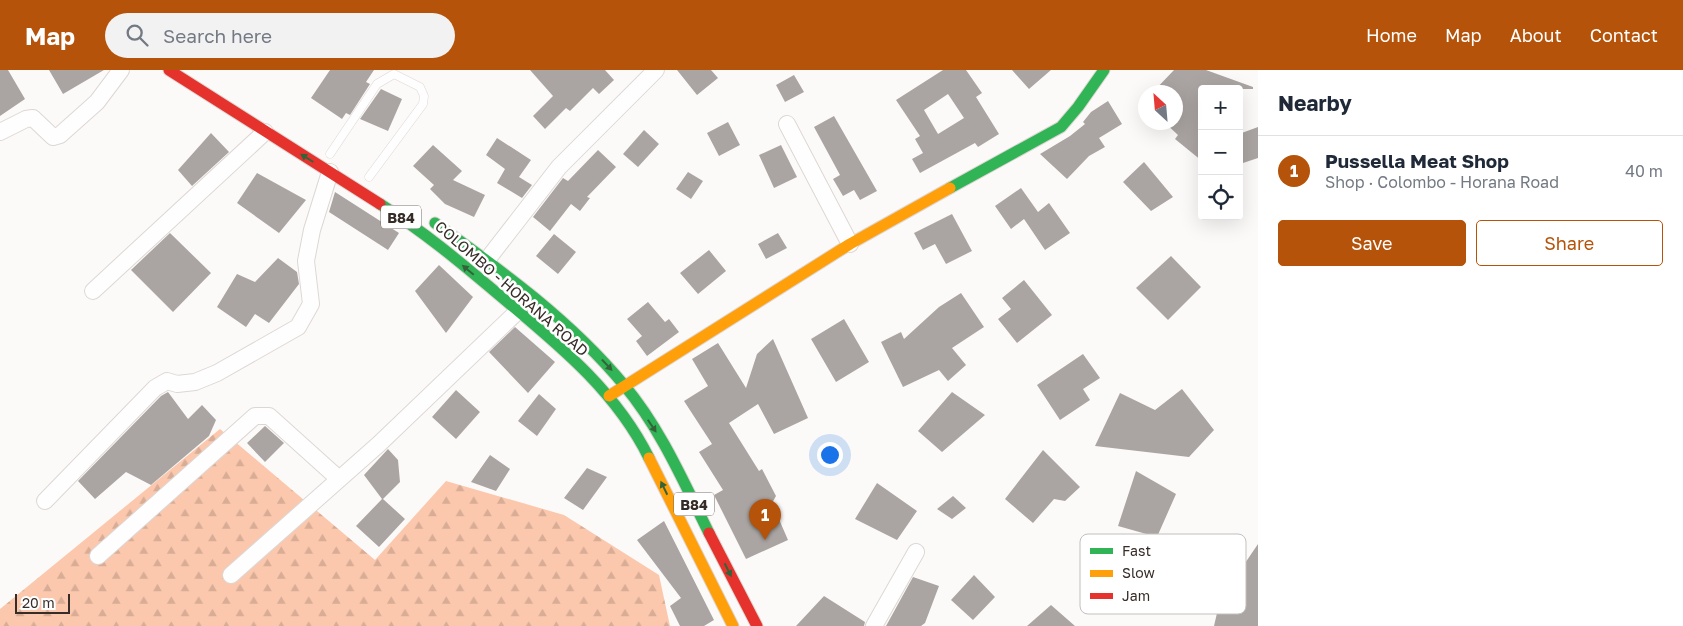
<!DOCTYPE html>
<meta charset="utf-8">
<style>
body{margin:0;font-family:"Golos Text",sans-serif;background:#f2f2f3;color:#1f2937}
.controls{position:absolute;right:15px;top:15px;display:grid;overflow:hidden;border-radius:5px;box-shadow:0 5px 20px #0002}
.controls button{width:45px;height:45px;display:grid;place-items:center;padding:0;border:0;border-bottom:1px solid #e0e1e3;background:#fff;color:#1f2937;font:25px sans-serif}
.compass{position:absolute;left:1138px;top:15px;width:45px;height:45px;border-radius:50%;background:#fff;box-shadow:0 5px 20px #0002;rotate:334deg}
.scale{position:absolute;left:15px;bottom:12px;width:55px;box-sizing:border-box;padding-left:5px;border:2px solid #372d28;border-top:0;font-size:14px;line-height:18px;white-space:nowrap;color:#372d28;-webkit-text-stroke:4px #fff;paint-order:stroke}
.you{position:absolute;left:829px;top:384px;width:18px;height:18px;margin:-12px;border:4px solid #fff;border-radius:50%;background:#1a73e8;box-shadow:0 0 0 8px #1a73e833}
.badge{display:grid;place-items:center;width:32px;height:32px;border-radius:50%;background:#b45309;color:#fff;font-size:16px;font-weight:700}
.pin{position:absolute;translate:-50% -41px;filter:drop-shadow(0 1px 2px #0008)}
.pin::after{content:'';position:absolute;top:26px;width:18px;height:15px;background:inherit;clip-path:polygon(0 0,100% 0,50% 100%)}
.list{margin:0;padding:0;list-style:none}
h2{display:flex;justify-content:space-between;align-items:center;height:65px;margin:0;padding:0 20px;font-size:21px}
h2 small{font-size:16px;font-weight:400;color:#747a83}
.list li{display:grid;grid-template-columns:32px 1fr auto;gap:15px;align-items:center;box-sizing:border-box;height:70px;padding:0 20px;border-top:1px solid #e0e1e3}
.list b{display:block;font-size:19px;white-space:nowrap}
.list p{margin:0;font-size:16px;white-space:nowrap;color:#747a83}
.list em{font-size:16px;font-style:normal;color:#747a83}
.actions{display:flex;gap:10px;padding:15px 20px}
.actions a{flex:1;padding:11px 0;border:1px solid #b45309;border-radius:5px;text-align:center;font-size:18px;color:#b45309}
.actions .main{background:#b45309;color:#fff}
.icon{flex:none;width:28px;height:28px;fill:none;stroke:currentColor;stroke-width:2;stroke-linecap:round;stroke-linejoin:round}
.map{position:relative;flex:none;width:1258px;height:556px;overflow:hidden}
header{display:flex;align-items:center;gap:30px;box-sizing:border-box;height:70px;padding:0 25px;background:#b45309;color:#fff}
header strong{font-size:24px}
nav{display:flex;gap:28px;margin-inline-start:auto;font-size:18px}
.search{width:350px;height:45px;background:#f2f2f3;display:flex;align-items:center;gap:12px;box-sizing:border-box;padding:0 18px;border-radius:28px;color:#747a83;font-size:19px}
main{display:flex}
aside{flex:1;background:#fff}
.map>svg:first-child{display:block}
</style>
<header>
<strong>Map</strong>
<div class="search"><svg class="icon" aria-label="search" viewBox="0 0 24 24"><circle cx="10" cy="10" r="6"/><path d="M15 15l6 6"/></svg>Search here</div>
<nav><a>Home</a><a>Map</a><a>About</a><a>Contact</a></nav>
</header>
<main>
<div class="map">
<svg width="1258" height="556" viewBox="0 0 1258 556">
<defs>
<pattern id="forest-firs" width="22" height="20" patternUnits="userSpaceOnUse" patternTransform="scale(1.25)"><rect width="22" height="20" fill="#fbc8ad"/><path d="M5 1l3.5 6h-7zM16 11l3.5 6h-7z" fill="#d8ac95"/></pattern>
</defs>
<rect width="100%" height="100%" fill="#fcfaf8"/>
<path fill="url(#forest-firs)" d="M220 359 375 490 446 411 564 445 659 505 670 556H0V539Z"/>
<path fill="#aaa5a2" fill-rule="evenodd" d="M0 0H8L25 29 0 46Z
M49 0H104L63 24Z
M330 0H374L366 12 370 14 350 45 346 43 342 49 311 28Z
M530 0H605L614 10 599 24 593 18 570 41 566 38 545 59 533 46 553 26Z
M677 0H711L718 8 697 25Z
M943 0H966L982 23 976 27 999 64 978 77 975 73 920 103 912 89 923 83 915 69 920 66 896 30ZM948 24 964 48 938 64 924 40Z
M1012 0H1051L1029 19Z
M1174 0H1206L1253 17V19H1202V91L1175 69 1178 65 1164 52H1176V22H1153Z
M794 5 804 22 785 32 776 15Z
M381 19 402 29 388 61 360 49Z
M1108 31 1122 54 1099 68 1105 77 1089 86 1067 109 1040 84 1070 66 1085 54 1083 52 1091 42Z
M834 46 877 121 860 130 854 120 843 126 833 109 840 105 814 57Z
M728 52 740 75 719 86 707 63Z
M1258 57V88L1243 93 1239 83V64Z
M644 60 659 74 638 97 623 84Z
M211 63 229 82 192 116 178 100Z
M497 68 531 90 519 107 532 115 522 128 497 113 505 99 486 85Z
M433 75 462 101 453 110 485 125 474 147 445 134 430 119 434 115 413 96Z
M781 75 797 107 774 118 759 85Z
M598 80 616 97 587 127 590 128 580 141 571 134 550 161 533 147 563 108 568 111Z
M1144 92 1173 127 1151 141 1123 112Z
M688 102 703 111 691 129 676 119Z
M257 103 306 130 279 163 237 133Z
M1021 118 1038 142 1049 133 1070 163 1045 180 1024 149 1011 159 995 136Z
M335 122 399 163 388 180 329 142Z
M952 144 972 181 946 194 935 174 923 180 914 163Z
M170 163 211 203 173 242 131 200Z
M778 163 787 178 766 189 758 174Z
M554 164 576 182 558 204 536 186Z
M709 180 726 201 698 224 680 203Z
M1171 186 1201 217 1168 250 1136 218Z
M278 188 297 202 299 214 269 253 255 244 246 257 217 237 237 204 255 212Z
M439 195 473 227 446 263 415 221Z
M1024 210 1052 245 1017 273 998 249 1011 239 1002 228Z
M961 223 984 257 952 278 966 295 948 311 939 300 903 317 881 272 901 262 904 269 939 237Z
M648 232 665 252 669 249 679 262 647 286 636 271 642 266 627 249Z
M844 249 869 292 836 312 811 269Z
M515 257 555 292 528 323 489 282Z
M773 269 808 348 774 364 758 334 729 353 759 401 762 399 776 426 772 433 788 470 746 489 714 425 723 420 699 382 712 374 684 331 708 316 692 289 718 273 746 318 757 284Z
M1083 284 1100 308 1083 319 1090 330 1060 350 1037 315Z
M1182 319 1214 360 1189 387 1095 376 1120 323 1155 340Z
M456 320 480 342 456 369 432 347Z
M168 322 188 349 202 335 216 350 209 366 151 415 126 402 95 429 78 411 161 326Z
M952 322 985 345 942 382 918 361Z
M539 324 556 339 537 366 518 351Z
M265 356 284 373 265 392 247 373Z
M388 379 398 390 400 412 383 429 405 449 379 477 356 456 382 429 364 405Z
M1043 380 1080 417 1065 431 1054 429 1033 453 1005 429Z
M490 385 510 399 496 421 471 412Z
M587 398 607 407 583 440 564 428Z
M1136 401 1176 424 1157 467 1118 456Z
M877 413 917 441 897 470 855 449Z
M953 426 966 438 952 449 937 439Z
M664 451 714 550 704 556H680L670 536 681 528 637 470Z
M1258 474V556H1214L1220 530Z
M974 505 995 527 973 550 951 530Z
M913 507 939 516 925 553 921 556H886Z
M824 526 865 552 864 556H796Z
M1051 535 1075 556H1027Z"/>
<g fill="none" stroke-linecap="round" stroke-linejoin="round">
<defs>
<path id="lane" d="M330 84 377 14 394 4 420 17 424 26 423 34 369 107"/>
<path id="street" d="M787 54 850 174
M0 62 26 49 33 48 53 67 60 65 97 32 121 0
M487 190 559 97 656 0
M93 221 265 62
M45 431 155 318 167 311 177 314 195 312 217 303 298 257 311 234 306 191 312 160 330 102
M98 486 255 346H269L339 409
M231 505 379 374 519 240
M874 556 916 482"/>
<path id="fast" d="M950 118 1061 57 1078 37 1104 0
M380 134C423 161 460 192 498 224 555 272 615 319 649 388
M435 153C502 201 571 251 624 315 661 359 684 413 709 463"/>
<path id="slow" d="M609 326 850 174 950 118
M649 388 733 556"/>
<path id="jam" d="M169 0 380 134
M709 463 757 556"/>
</defs>
<use href="#lane" stroke="#ddd7d4" stroke-width="9"/>
<use href="#street" stroke="#ddd7d4" stroke-width="18"/>
<use href="#fast" stroke="#ddd7d4" stroke-width="13"/>
<use href="#slow" stroke="#ddd7d4" stroke-width="13"/>
<use href="#jam" stroke="#ddd7d4" stroke-width="13"/>
<use href="#lane" stroke="#fffefe" stroke-width="8"/>
<use href="#street" stroke="#fffefe" stroke-width="16"/>
<use href="#fast" stroke="#30b455" stroke-width="11"/>
<use href="#slow" stroke="#ff9f0a" stroke-width="11"/>
<use href="#jam" stroke="#e5322d" stroke-width="11"/>
</g>
<defs><path id="oneway-solid" d="M-6-.8H1V-3.2L6.5 0L1 3.2V.8H-6Z" transform="scale(1.25)"/></defs>
<g fill="#34633a">
<use href="#oneway-solid" transform="translate(307 88) rotate(-148)"/>
<use href="#oneway-solid" transform="translate(468 200) rotate(-140)"/>
<use href="#oneway-solid" transform="translate(607 295) rotate(47)"/>
<use href="#oneway-solid" transform="translate(652 356) rotate(56)"/>
<use href="#oneway-solid" transform="translate(664 418) rotate(-116)"/>
<use href="#oneway-solid" transform="translate(728 500) rotate(63)"/>
</g>
<g text-anchor="middle" dominant-baseline="central" stroke-width="5" stroke-linejoin="round" paint-order="stroke">
<g fill="#fff" stroke="#736c68" stroke-width="1">
<rect x="381" y="135.5" width="40" height="23" rx="4"/>
<rect x="674" y="422.5" width="40" height="23" rx="4"/>
</g>
<g font-size="14" font-weight="bold" fill="#372d28">
<text x="401" y="147">B84</text>
<text x="694" y="434">B84</text>
</g>
<g font-size="15" fill="#372d28" stroke="#fff">
<text transform="translate(512 218) rotate(41)">COLOMBO - HORANA ROAD</text>
</g>
</g>
<rect x="1080" y="464" width="166" height="80" rx="8" fill="#fff" stroke="#c3c0be" stroke-width="1"/>
<rect x="1090" y="478" width="23" height="6" fill="#30b455"/>
<rect x="1090" y="500" width="23" height="7" fill="#ff9f0a"/>
<rect x="1090" y="523" width="23" height="6" fill="#e5322d"/>
<g font-size="14" fill="#372d28">
<text x="1122" y="486">Fast</text>
<text x="1122" y="508">Slow</text>
<text x="1122" y="531">Jam</text>
</g>
</svg>
<div class="controls">
<button>+</button>
<button>−</button>
<button><svg class="icon" aria-label="locate" viewBox="0 0 24 24"><circle cx="12" cy="12" r="6"/><path d="M12 2v4M12 18v4M2 12h4M18 12h4"/></svg></button>
</div>
<svg class="compass" viewBox="-18 -18 36 36"><path d="M0-13l5 13h-10z" fill="#e53935"/><path d="M0 13l5-13h-10z" fill="#747a83"/></svg>
<div class="scale">20 m</div>
<div class="you"></div>
<div class="pin badge" style="left:765px;top:470px">1</div>
</div>
<aside>
<h2>Nearby<small></small></h2>
<ul class="list">
<li><span class="badge">1</span><div><b>Pussella Meat Shop</b><p>Shop · Colombo - Horana Road</p></div><em>40 m</em></li>
</ul>
<div class="actions"><a class="main">Save</a><a>Share</a></div>
</aside>
</main>
